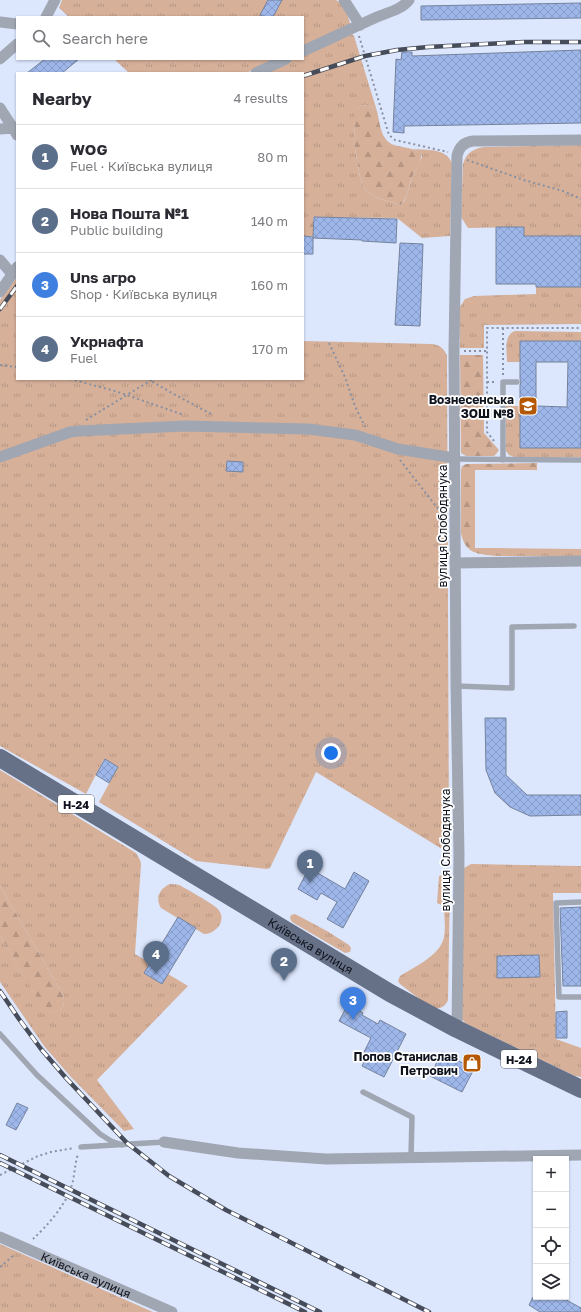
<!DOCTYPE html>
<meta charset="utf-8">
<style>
body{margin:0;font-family:"Golos Text",sans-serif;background:#f2f2f3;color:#2b2b33}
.controls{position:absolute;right:12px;bottom:12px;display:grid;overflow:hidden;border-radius:0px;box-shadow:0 1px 3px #0004}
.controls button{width:36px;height:36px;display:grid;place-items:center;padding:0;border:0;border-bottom:1px solid #e1e1e2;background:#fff;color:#2b2b33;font:20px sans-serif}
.you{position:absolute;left:331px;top:753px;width:14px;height:14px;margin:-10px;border:3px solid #fff;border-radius:50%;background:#1a73e8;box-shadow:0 0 0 6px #1a73e833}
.badge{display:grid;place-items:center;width:26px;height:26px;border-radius:50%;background:#1a73e8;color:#fff;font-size:13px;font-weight:700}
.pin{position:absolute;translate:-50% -33px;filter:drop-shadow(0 1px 2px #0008)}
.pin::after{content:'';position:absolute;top:21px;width:14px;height:12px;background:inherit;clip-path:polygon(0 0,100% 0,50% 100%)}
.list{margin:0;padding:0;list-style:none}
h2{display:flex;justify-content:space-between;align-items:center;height:52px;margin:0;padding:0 16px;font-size:17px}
h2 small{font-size:13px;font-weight:400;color:#7c7c81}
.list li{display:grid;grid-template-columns:26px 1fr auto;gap:12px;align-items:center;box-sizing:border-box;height:64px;padding:0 16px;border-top:1px solid #e1e1e2}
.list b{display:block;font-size:15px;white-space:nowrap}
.list p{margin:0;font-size:13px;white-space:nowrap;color:#7c7c81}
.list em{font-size:13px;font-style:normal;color:#7c7c81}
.icon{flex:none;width:22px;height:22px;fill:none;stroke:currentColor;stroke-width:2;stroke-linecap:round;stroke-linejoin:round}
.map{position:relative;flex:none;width:581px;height:1312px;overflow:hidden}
.search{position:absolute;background:#fff;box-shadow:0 1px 3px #0004;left:16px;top:16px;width:288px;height:44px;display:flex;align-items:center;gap:10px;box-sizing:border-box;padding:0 14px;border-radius:0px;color:#7c7c81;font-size:15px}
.panel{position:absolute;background:#fff;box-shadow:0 1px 3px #0004;left:16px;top:72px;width:288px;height:308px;border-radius:0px}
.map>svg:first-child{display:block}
</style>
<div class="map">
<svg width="581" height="1312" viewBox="0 0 581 1312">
<defs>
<pattern id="grass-tufts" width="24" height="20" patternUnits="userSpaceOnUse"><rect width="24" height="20" fill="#d6b099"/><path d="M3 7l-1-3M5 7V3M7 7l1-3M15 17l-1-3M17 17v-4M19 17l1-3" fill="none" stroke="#b69683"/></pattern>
<pattern id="forest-firs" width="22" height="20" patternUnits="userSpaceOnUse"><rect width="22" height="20" fill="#d6b099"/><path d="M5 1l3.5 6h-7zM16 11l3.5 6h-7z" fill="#b69683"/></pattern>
<pattern id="building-cross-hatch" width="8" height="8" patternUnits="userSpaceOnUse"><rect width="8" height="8" fill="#9eb7ea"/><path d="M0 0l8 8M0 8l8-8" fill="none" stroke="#879cc8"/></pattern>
</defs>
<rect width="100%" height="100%" fill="#dce7fe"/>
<path fill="url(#grass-tufts)" d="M62 0H336L345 6 350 23 349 25 303 47V17H69L59 8Z
M352 34 354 36 377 111 370 106 361 105 357 109 355 120 354 143 360 177 363 186 367 191 377 198 401 205 405 200 412 178 422 157 421 154 413 149C427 150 446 148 452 163L450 236 422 238 397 218 303 217V73H263L294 59H303V55Z
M114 59H276L246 73H129Z
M581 145V236H524V227L468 228 461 217 463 164C466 153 474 148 485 147Z
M17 277V379H303V341L432 344C440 345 444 348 447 356L449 841 444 848 442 849 316 772 270 868 267 869 196 861 99 802 118 767 104 759 86 794 0 746V300Z
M536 287H581V324L484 325V348H460V307L465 299 474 296 536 294Z
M515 331 581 332V341H520V362H507C507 352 503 335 515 331Z
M506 406H520V448H581V457H514L509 455 506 451Z
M496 548 581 549V556H496Z
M0 770 136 853 140 860 141 864 135 954 150 963 144 973 162 984 168 974 188 986 97 1080 134 1129 124 1131 70 1076 44 1046 0 982V935L44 1009C55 1018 68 1008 63 995L0 886Z
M471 864 581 866V893H553L556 1039 581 1048V1077L575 1076 473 1027 465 1023 462 1019V872L464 868Z
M444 875 448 877 450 881 448 1000C446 1005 442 1009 436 1008 427 1006 408 990 400 984L398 981 400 976C414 967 440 956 444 937 446 927 444 916 444 906L437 903 439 876Z
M170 884C173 884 176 884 179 885 187 889 211 903 217 908 228 919 217 934 204 934L161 908C155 898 159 889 170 884Z
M295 914 327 931 349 945 351 948 350 952 345 953 292 922 290 918 291 915Z
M0 1244 153 1312H0Z"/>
<path fill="url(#forest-firs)" d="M361 105 370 106 377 111C379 119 380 131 385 138 392 150 410 144 421 154 422 163 415 170 412 178 408 187 408 197 401 205L377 198 367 191 363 186 360 177 354 143 355 113 357 109Z
M313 216V236H303V217Z
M460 355H483L484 433 499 450 497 453 494 456H466L461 453Z
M537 463V470H475V548H496V556C478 554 465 554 461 533V470L462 466 466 464Z
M0 886 63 995C68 1008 55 1018 44 1010L0 935Z"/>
<path fill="url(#building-cross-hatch)" stroke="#75829c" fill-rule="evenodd" d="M268 0H282L273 17H265L260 15Z
M581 3V18L421 20V6Z
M581 50V123L404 126V133L393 132 396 59 401 60 402 52H412V56Z
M45 59H79L62 73H27Z
M314 217 397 219 396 243 362 241V240L313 238Z
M496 227H524V236H581V287H536V284H496Z
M303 236 313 237V254H303Z
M400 243 423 244 420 326 395 325Z
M520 341H581V448H520V385L521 382 520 379ZM536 362H568L567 407 536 406Z
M227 461 243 462V472L226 471Z
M485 718H506V775L527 795H581V815L530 816 510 807 495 793 486 770Z
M105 759 118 767 109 783 96 775Z
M309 868 345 889 354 872 369 881 343 928 327 919 337 902 321 893 317 900 298 889Z
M581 907V986H563L560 908Z
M178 917 196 928 162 984 144 973Z
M539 955 540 977 497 978V956Z
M352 1007 363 1013 362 1015 378 1024 380 1020 406 1034 384 1077 362 1066 368 1054 364 1052 371 1038 339 1021 346 1008 350 1010Z
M567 1011V1038H556V1012Z
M442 1052 474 1069 462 1092 430 1076Z
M17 1103 28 1108 16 1130 6 1125Z
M533 1297H561L581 1308V1312H540L529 1305Z"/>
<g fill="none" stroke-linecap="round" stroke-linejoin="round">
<path stroke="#8890a1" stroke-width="2" stroke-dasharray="2 3" stroke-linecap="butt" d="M359 36 389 135 395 140 448 152
M467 160 524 180 563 191 581 199
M329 343 345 377 355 406 365 427
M464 351H487
M0 365 17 367
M503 375V328
M70 379 115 391 184 415
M148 379 170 392 213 415
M487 382H496
M86 420 153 379
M494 441 487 432V328H581
M400 460 443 515
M0 1175 38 1156 51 1152 74 1148
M33 1239C46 1227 64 1207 70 1190 75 1179 74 1166 78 1154
M0 1267 14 1255"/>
<path stroke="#a0a6b2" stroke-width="5.5" d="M455 459 581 460
M503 460V382H517
M456 686 512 688V627L574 626
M581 902 556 903 559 997H581
M0 1034 37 1075 100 1134 111 1141 122 1145
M363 1092 412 1117 411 1157
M81 1147 164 1142"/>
<g stroke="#a0a6b2" stroke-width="11">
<path d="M344 0 360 25"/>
<path d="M46 17 55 0"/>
<path d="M0 22 17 24"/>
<path d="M303 51C328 40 352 28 377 17 388 12 401 10 409 0"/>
<path d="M0 59 17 44"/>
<path d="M256 73 286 59"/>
<path d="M0 108 13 128"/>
<path d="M0 129 13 128 17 135"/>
<path d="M0 260 12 274"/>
<path d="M0 292 17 267"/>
<path d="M0 457 70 432 79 431 185 426 308 429 355 435 398 449 448 457 455 459"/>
<path d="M455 563 581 561"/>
<path d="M457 1029 459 855 456 686 454 352 457 156C459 147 464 142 473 141L581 140"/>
<path d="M164 1142 238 1153 326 1159 581 1155"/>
<path id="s1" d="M0 1237 172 1312"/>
</g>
<path stroke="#667086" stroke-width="18" id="s2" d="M0 758 390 993 457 1029 581 1089"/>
<defs>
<path id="rail" d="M303 76 365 56 397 50 428 47 524 42H581
M0 309 17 286
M0 991 19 1019 41 1049 66 1078 127 1143 169 1176 226 1210 429 1312
M0 1155 320 1312
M0 1163 305 1312"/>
</defs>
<use href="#rail" stroke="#464c59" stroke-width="4.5"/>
<use href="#rail" stroke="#fff" stroke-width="3" stroke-dasharray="9" stroke-linecap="butt"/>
</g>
<defs>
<symbol id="school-square" viewBox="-11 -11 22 22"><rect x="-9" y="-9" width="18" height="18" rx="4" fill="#b55803" stroke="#fff"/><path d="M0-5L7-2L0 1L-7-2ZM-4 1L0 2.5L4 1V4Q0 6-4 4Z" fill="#fff"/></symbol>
<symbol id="shop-square" viewBox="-11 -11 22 22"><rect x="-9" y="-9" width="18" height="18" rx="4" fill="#b55803" stroke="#fff"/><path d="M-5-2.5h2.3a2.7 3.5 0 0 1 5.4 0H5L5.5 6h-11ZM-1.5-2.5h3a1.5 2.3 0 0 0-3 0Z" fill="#fff"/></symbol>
</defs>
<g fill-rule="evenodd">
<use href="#school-square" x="517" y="395" width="22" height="22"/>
<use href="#shop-square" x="461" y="1052" width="22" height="22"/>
</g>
<g text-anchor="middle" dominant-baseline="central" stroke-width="3.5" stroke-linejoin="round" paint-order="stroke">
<g fill="#fff" stroke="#575a61" stroke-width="1">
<rect x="58" y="795" width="36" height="18" rx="3"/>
<rect x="501" y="1050" width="36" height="18" rx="3"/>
</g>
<g font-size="11" font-weight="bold" fill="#0f131d">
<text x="76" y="804">Н-24</text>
<text x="519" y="1059">Н-24</text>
</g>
<g font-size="12" font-weight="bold" fill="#0f131d" stroke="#fff" text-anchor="end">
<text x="514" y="399">Вознесенська<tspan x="514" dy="14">ЗОШ №8</tspan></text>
<text x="458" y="1056">Попов Станислав<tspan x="458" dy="14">Петрович</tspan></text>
</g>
<g font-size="12" fill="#0f131d" stroke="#fff">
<text transform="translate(442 526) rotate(-90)">вулиця Слободянука</text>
<text transform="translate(445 850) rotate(-90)">вулиця Слободянука</text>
<text stroke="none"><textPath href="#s2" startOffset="363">Київська вулиця</textPath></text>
<text stroke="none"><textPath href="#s1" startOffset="94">Київська вулиця</textPath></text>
</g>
</g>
</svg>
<div class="controls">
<button>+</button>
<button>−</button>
<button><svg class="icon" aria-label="locate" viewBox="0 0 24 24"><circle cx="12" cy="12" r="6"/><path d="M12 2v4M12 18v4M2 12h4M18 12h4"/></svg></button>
<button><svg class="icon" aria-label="layers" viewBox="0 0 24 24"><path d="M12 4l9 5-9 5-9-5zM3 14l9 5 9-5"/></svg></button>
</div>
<div class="you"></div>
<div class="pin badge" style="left:310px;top:883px;background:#5c6f8a">1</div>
<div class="pin badge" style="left:284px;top:981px;background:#5c6f8a">2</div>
<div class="pin badge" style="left:353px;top:1020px;background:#3f7fe0">3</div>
<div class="pin badge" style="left:156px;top:974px;background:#5c6f8a">4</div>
<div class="search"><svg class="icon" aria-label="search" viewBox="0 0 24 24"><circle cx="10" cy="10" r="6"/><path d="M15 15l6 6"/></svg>Search here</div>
<section class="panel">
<h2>Nearby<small>4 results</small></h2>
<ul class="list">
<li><span class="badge" style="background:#5c6f8a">1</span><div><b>WOG</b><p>Fuel · Київська вулиця</p></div><em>80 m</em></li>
<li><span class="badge" style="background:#5c6f8a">2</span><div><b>Нова Пошта №1</b><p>Public building</p></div><em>140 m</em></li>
<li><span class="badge" style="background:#3f7fe0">3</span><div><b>Uns агро</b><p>Shop · Київська вулиця</p></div><em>160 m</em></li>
<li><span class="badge" style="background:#5c6f8a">4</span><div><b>Укрнафта</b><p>Fuel</p></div><em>170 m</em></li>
</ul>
</section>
</div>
